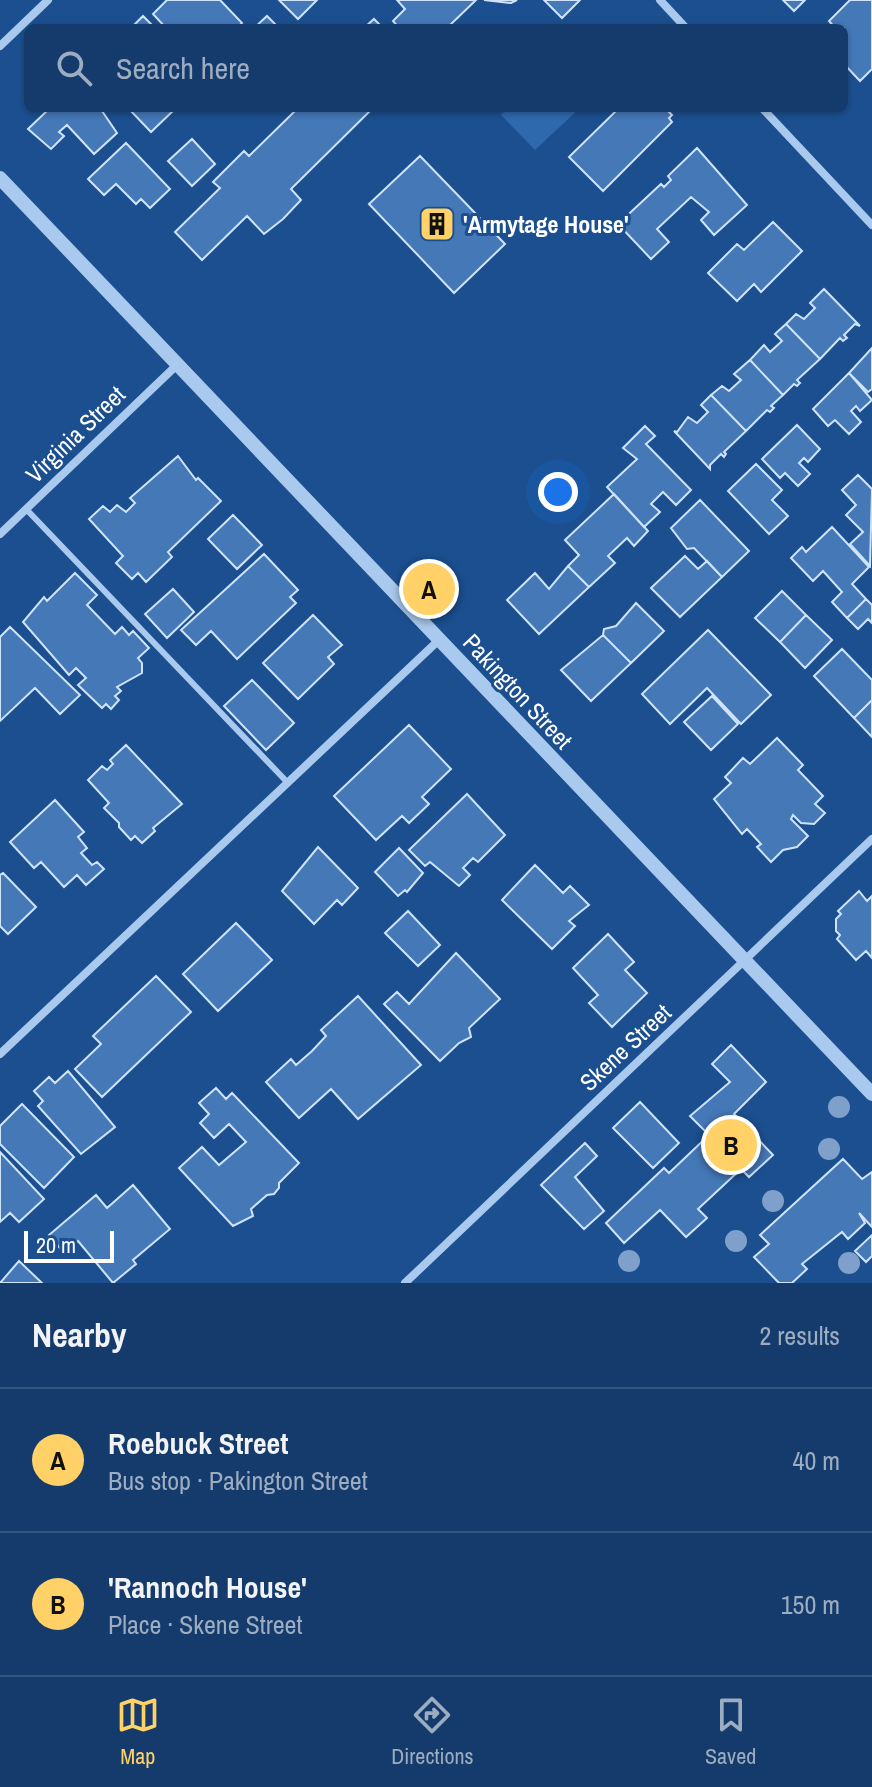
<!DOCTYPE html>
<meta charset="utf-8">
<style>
body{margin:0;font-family:"Archivo Narrow",sans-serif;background:#214673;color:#f1f3f6}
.scale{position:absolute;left:24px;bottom:20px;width:90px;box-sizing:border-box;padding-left:8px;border:4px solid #fff;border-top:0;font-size:22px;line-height:28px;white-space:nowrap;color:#fff;-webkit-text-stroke:6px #1b4f8f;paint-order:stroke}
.you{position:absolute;left:558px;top:492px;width:28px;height:28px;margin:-20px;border:6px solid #fff;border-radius:50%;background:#1a73e8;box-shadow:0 0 0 12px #1a73e833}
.badge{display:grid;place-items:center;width:52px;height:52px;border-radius:50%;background:#ffd166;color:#111;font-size:26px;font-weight:700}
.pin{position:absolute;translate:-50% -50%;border:4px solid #fff;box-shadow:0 2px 8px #0006}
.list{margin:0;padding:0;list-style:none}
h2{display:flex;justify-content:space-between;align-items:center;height:104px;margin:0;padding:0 32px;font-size:34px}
h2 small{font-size:26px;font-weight:400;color:#9dadc1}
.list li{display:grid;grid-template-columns:52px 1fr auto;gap:24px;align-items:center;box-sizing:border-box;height:144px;padding:0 32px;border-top:2px solid #33557e}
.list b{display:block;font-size:30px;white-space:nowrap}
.list p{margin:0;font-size:26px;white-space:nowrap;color:#9dadc1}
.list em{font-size:26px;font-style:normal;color:#9dadc1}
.icon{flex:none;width:44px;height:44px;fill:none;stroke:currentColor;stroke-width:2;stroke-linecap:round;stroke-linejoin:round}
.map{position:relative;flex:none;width:872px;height:1283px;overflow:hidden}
.search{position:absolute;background:#143b6b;box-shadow:0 2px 6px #0004;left:24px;right:24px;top:24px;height:88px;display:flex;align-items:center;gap:20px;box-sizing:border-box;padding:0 28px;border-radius:12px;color:#9dadc1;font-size:30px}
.sheet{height:392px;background:#143b6b}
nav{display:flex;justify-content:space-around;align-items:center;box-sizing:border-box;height:112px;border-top:2px solid #33557e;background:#143b6b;font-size:22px;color:#9dadc1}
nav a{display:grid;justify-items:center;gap:4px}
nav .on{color:#ffd166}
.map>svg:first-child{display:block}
</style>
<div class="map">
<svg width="872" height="1283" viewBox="0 0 872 1283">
<rect width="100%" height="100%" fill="#1b4f8f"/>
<path fill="#2e69ad" d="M508 108H580L535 150 501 115Z"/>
<path fill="#4478b7" stroke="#cfe3fa" stroke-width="2" d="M167 0H220L242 23 237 28H166L153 14Z
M279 0H317L298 19Z
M397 0H476L447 28H399L393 21 405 9Z
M484 0H517L511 3Z
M544 0H580L562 18Z
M783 0H805L794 11Z
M850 0H872V69L860 81 844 64V28H835L829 21Z
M143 16 155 28H131Z
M267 16 279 28H254Z
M374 19 383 28H364Z
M50 108H100L117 133 94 154 67 125 59 132 64 136 51 149 28 129Z
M128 108H176L151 132Z
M298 108H373L291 189 301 200 283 219 264 234 247 216 202 260 175 232 220 188 213 182 244 151 249 156Z
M619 108H665L672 115 669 118 672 122 603 191 569 157Z
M192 139 215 164 192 186 168 161Z
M126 143 170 189 150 208 141 199 136 204 116 184 104 195 88 179Z
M697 148 747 205 714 235 701 220 709 212 691 197 657 229 669 242 651 259 618 224 661 184 664 187 671 180 668 176Z
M420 156 505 244 454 293 369 204Z
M773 222 802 251 761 292 754 284 737 301 708 273 737 244 744 250Z
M824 289 860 326 855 324 844 335 847 338 843 341 840 338 820 359 786 324 796 314 804 319 815 308 810 303Z
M786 324 820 359 797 380 800 383 797 386 794 384 783 395 750 360 764 345 770 352 782 341 775 334Z
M872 348V389L868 392 849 373Z
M750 360 783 395 771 406 774 408 770 412 767 410 746 431 711 395 722 386 729 391 741 380 734 374Z
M849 373 872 400 860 411 856 406 851 411 861 422 849 434 835 420 828 426 813 409Z
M711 395 746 431 724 452 726 454 724 457 721 454 710 465V469L674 431 677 432 688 417 697 423 708 412 701 405Z
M797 425 820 449 808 462 804 458 799 463 810 474 798 486 785 473 780 478 762 459Z
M645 426 655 436 646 444 691 490 676 505 663 492 651 504 660 512 644 527 607 487 637 459 623 448Z
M178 456 196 480 198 478 221 501 168 552 172 557 146 582 138 573 132 579 116 563 123 556 89 519 103 506 110 512 117 505 126 512 135 503 130 498Z
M756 464 782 490 772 500 788 516 769 534 728 491Z
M858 475 872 489 870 566 850 544 863 532 846 515 856 505 842 490Z
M614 494 648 531 634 546 627 538 608 556 615 563 589 587 568 566 579 555 565 540Z
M700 500 749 551 722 577 694 548 687 549 671 528Z
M233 515 262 545 237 569 208 539Z
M832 527 869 567 852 584 866 599 847 618 832 602 842 592 823 571 813 581 791 558 802 547 806 552Z
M264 554 298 590 290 597 296 603 237 659 211 631 196 645 181 630Z
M685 556 698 569 707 561 722 577 680 617 651 588Z
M568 566 589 587 539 634 507 600 535 573 549 589Z
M75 573 97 595 87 605 115 634 122 627 129 635 133 631 149 648 138 658 142 663V673L117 687 121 691 115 696 119 700 111 709 106 704 102 708 78 685 86 678 76 668 69 675 23 622 44 597 47 601Z
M173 589 194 612 167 638 145 614Z
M782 591 806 615 780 642 755 618Z
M866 599 872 605V623L868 619 858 629 847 618Z
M636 603 664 631 631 663 603 635 604 629 616 626Z
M313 615 342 645 328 657 334 664 298 699 263 663Z
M806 615 832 640 805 668 780 642Z
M10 627 80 695 60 714 35 688 0 721V637Z
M708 630 771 695 741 724 707 688 670 724 642 694Z
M603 635 631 663 591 701 561 670Z
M842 649 872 680V700L854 718 814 676Z
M252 680 294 723 266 750 224 706Z
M712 696 738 724 711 750 684 722Z
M872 700V737L854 718Z
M409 725 451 769 422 797 429 804 409 823 402 816 376 840 334 796Z
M777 738 803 765 798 770 823 796 815 804 825 813 814 824 801 823 793 815 791 819 808 836 797 847 783 850 771 862 757 847 761 844 747 829 742 834 714 799 731 783 725 777 743 758 750 764Z
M126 745 182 804 153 828 155 831 142 843 135 836 131 840 119 827V823L104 808 109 803 88 780 102 766 107 770 113 764 110 760Z
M467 794 505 835 478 862 473 858 463 868 470 875 459 886 430 862 425 866 409 850Z
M55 800 84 832 78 837 87 848 81 853 92 865 97 862 104 869 86 885 77 875 64 887 41 862 34 868 10 842Z
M318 847 358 888 342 905 337 900 314 924 282 891Z
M399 848 423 873 407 892 405 890 398 896 375 872Z
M535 865 563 893 570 886 589 905 569 921 575 926 552 949 502 900Z
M3 873 36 907 8 934 0 926V875Z
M859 891 867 901 872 896V958L866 951 856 960 837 939 840 935 836 931V919L841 914 838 911Z
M408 911 440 945 418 966 385 933Z
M236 923 272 960 218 1011 183 974Z
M608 934 634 962 625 970 647 993 612 1027 589 1003 598 995 573 968Z
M456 953 500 999 469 1028 471 1037 459 1043 440 1061 384 1004 397 992 409 1004Z
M156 976 191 1012 102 1097 75 1069 101 1044 93 1036Z
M358 996 421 1065 358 1119 331 1089 299 1118 266 1082 291 1059 296 1065 312 1051 326 1036 321 1030Z
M731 1045 766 1082 734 1114 773 1155 749 1177 741 1169 698 1209 707 1218 686 1237 660 1210 624 1243 606 1223 664 1168 669 1173 709 1135 690 1116 730 1082 712 1064Z
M68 1071 115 1127 81 1154 38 1106 43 1101 34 1091 49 1077 55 1083Z
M216 1088 226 1099 232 1093 299 1163 279 1183V1188L274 1194 267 1195 251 1209 253 1216 233 1226 179 1168 202 1147 219 1165 246 1142 229 1124 214 1138 200 1123 209 1114 199 1103Z
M640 1102 679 1143 653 1168 613 1128Z
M22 1104 74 1157 44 1188 0 1144V1126Z
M585 1143 597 1156 575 1177 604 1211 584 1229 541 1185Z
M0 1152 44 1199 19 1222 10 1213 0 1222Z
M843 1159 862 1179 872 1172V1227L859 1213 865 1223 848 1239 842 1232 802 1264 807 1269 792 1283H779L754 1257 769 1244 760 1235Z
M133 1185 170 1229 133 1260 136 1264 113 1283 78 1241 64 1253 49 1235 96 1195 107 1208Z
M872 1235V1256L866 1262 855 1251Z
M19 1261 42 1283H0Z"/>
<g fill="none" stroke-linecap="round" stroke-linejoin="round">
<path stroke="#a9c9ee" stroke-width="6" d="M26 509 288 783"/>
<path stroke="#a9c9ee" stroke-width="8" d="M660 0 686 28
M0 46 48 0
M762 108 872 225
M0 534 178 364
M0 1054 440 639
M405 1283 872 839"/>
<path stroke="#a9c9ee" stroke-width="14" d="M0 178 872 1094"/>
</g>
<g fill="#7ea0ca">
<circle cx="839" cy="1107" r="11"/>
<circle cx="829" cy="1149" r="11"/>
<circle cx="773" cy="1201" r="11"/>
<circle cx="736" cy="1241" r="11"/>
<circle cx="629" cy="1261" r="11"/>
<circle cx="849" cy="1263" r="11"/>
</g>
<defs>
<symbol id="building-square" viewBox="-11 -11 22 22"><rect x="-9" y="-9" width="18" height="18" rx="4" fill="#ffd166" stroke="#1b4f8f"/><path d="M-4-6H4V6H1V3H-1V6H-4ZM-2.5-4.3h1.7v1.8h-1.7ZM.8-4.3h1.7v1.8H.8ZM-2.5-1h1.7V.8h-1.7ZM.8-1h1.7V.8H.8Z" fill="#111"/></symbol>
</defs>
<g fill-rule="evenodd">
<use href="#building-square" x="417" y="204" width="40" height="40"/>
</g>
<g text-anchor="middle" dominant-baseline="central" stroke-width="6" stroke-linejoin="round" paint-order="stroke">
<g font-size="24" font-weight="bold" fill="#fff" stroke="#1b4f8f" text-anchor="start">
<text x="463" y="224">'Armytage House'</text>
</g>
<g font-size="24" fill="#fff" stroke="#1b4f8f">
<text transform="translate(75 434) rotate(-44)">Virginia Street</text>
<text transform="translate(518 691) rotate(47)">Pakington Street</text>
<text transform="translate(625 1047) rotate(-43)">Skene Street</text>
</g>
</g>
</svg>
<div class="scale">20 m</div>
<div class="you"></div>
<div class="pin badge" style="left:429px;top:589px">A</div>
<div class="pin badge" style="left:731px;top:1145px">B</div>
<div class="search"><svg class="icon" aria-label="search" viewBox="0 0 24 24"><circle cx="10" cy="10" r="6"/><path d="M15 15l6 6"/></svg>Search here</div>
</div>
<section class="sheet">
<h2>Nearby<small>2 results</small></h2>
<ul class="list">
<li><span class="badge">A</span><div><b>Roebuck Street</b><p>Bus stop · Pakington Street</p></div><em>40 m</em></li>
<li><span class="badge">B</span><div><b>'Rannoch House'</b><p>Place · Skene Street</p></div><em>150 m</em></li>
</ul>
</section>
<nav>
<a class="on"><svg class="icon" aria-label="map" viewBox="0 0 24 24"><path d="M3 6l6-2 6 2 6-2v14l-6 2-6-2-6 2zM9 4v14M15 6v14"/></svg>Map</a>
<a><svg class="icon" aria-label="directions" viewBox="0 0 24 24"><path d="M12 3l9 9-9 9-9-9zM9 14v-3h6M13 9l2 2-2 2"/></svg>Directions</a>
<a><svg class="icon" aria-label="saved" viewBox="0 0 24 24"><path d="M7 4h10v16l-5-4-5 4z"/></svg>Saved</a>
</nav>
